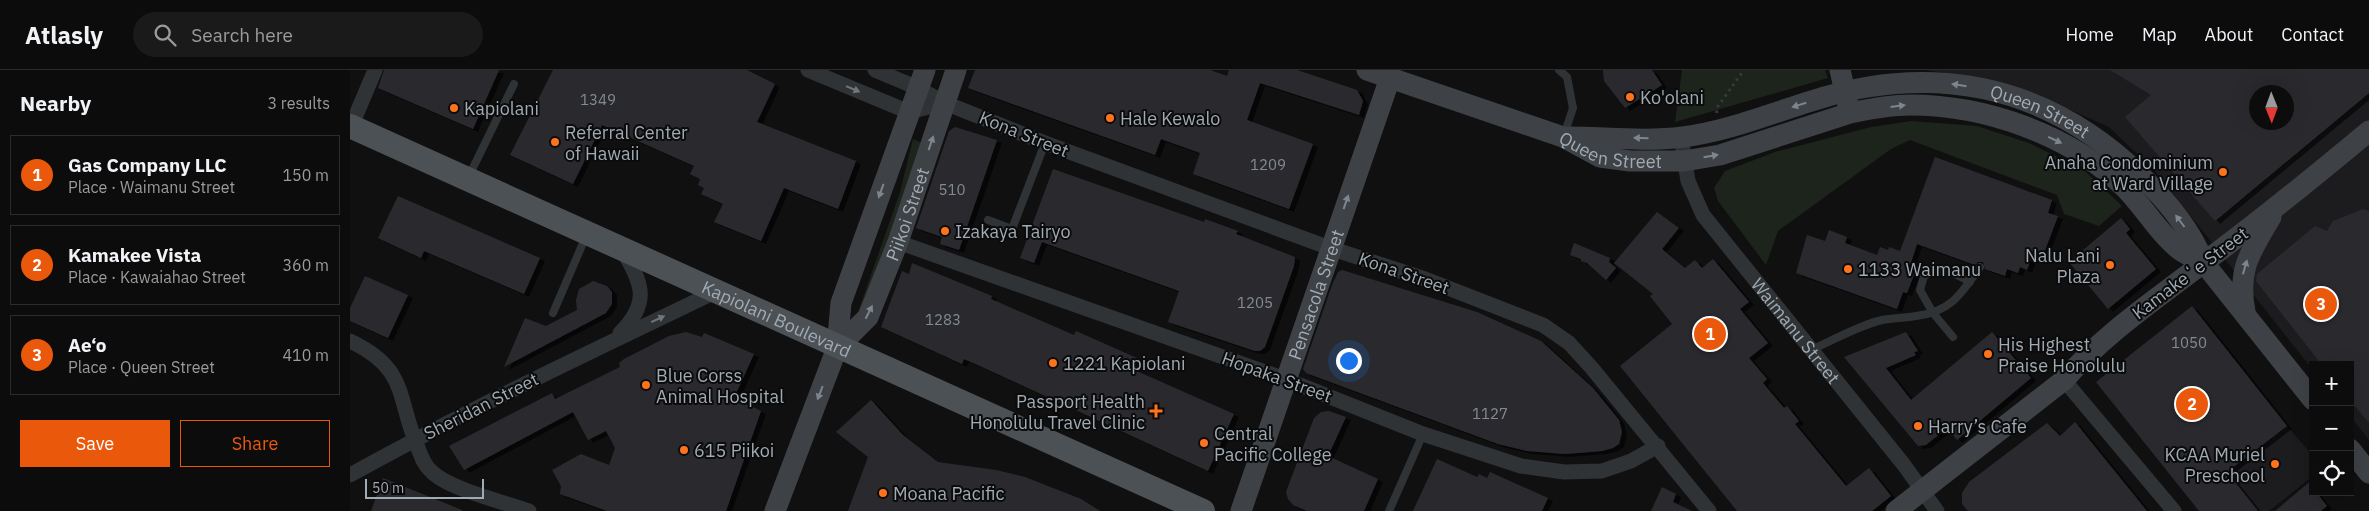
<!DOCTYPE html>
<meta charset="utf-8">
<style>
body{margin:0;font-family:"IBM Plex Sans",sans-serif;background:#1a1a1b;color:#f1f3f6}
.controls{position:absolute;right:15px;bottom:15px;display:grid;overflow:hidden;border-radius:0px;box-shadow:0 5px 20px #0002}
.controls button{width:45px;height:45px;display:grid;place-items:center;padding:0;border:0;border-bottom:1px solid #2c2c2e;background:#0c0c0d;color:#f1f3f6;font:25px sans-serif}
.compass{position:absolute;left:1899px;top:15px;width:45px;height:45px;border-radius:50%;background:#0c0c0d;box-shadow:0 5px 20px #0002;rotate:179deg}
.scale{position:absolute;left:15px;bottom:12px;width:119px;box-sizing:border-box;padding-left:5px;border:2px solid #a0abb3;border-top:0;font-size:14px;line-height:18px;white-space:nowrap;color:#a0abb3;-webkit-text-stroke:4px #0b0b0c;paint-order:stroke}
.you{position:absolute;left:998px;top:290px;width:18px;height:18px;margin:-12px;border:4px solid #fff;border-radius:50%;background:#1a73e8;box-shadow:0 0 0 8px #1a73e833}
.badge{display:grid;place-items:center;width:32px;height:32px;border-radius:50%;background:#ea580c;color:#fff;font-size:16px;font-weight:700}
.pin{position:absolute;translate:-50% -50%;border:2px solid #fff;box-shadow:0 1px 5px #0006}
.list{margin:0;padding:0;list-style:none}
h2{display:flex;justify-content:space-between;align-items:center;height:65px;margin:0;padding:0 20px;font-size:21px}
h2 small{font-size:16px;font-weight:400;color:#9a9b9d}
.list li{display:grid;grid-template-columns:32px 1fr auto;gap:15px;align-items:center;box-sizing:border-box;height:80px;margin:0 10px 10px;padding:0 10px;border:1px solid #2c2c2e;border-radius:0px}
.list b{display:block;font-size:19px;white-space:nowrap}
.list p{margin:0;font-size:16px;white-space:nowrap;color:#9a9b9d}
.list em{font-size:16px;font-style:normal;color:#9a9b9d}
.actions{display:flex;gap:10px;padding:15px 20px}
.actions a{flex:1;padding:11px 0;border:1px solid #ea580c;border-radius:0px;text-align:center;font-size:18px;color:#ea580c}
.actions .main{background:#ea580c;color:#fff}
.icon{flex:none;width:28px;height:28px;fill:none;stroke:currentColor;stroke-width:2;stroke-linecap:round;stroke-linejoin:round}
.map{position:relative;flex:none;width:2019px;height:441px;overflow:hidden}
header{display:flex;align-items:center;gap:30px;box-sizing:border-box;height:70px;padding:0 25px;background:#0c0c0d;border-bottom:1px solid #2c2c2e}
header strong{font-size:24px}
nav{display:flex;gap:28px;margin-inline-start:auto;font-size:18px}
.search{width:350px;height:45px;background:#1a1a1b;display:flex;align-items:center;gap:12px;box-sizing:border-box;padding:0 18px;border-radius:28px;color:#9a9b9d;font-size:19px}
main{display:flex}
aside{flex:1;background:#0c0c0d}
.map>svg:first-child{display:block}
</style>
<header>
<strong>Atlasly</strong>
<div class="search"><svg class="icon" aria-label="search" viewBox="0 0 24 24"><circle cx="10" cy="10" r="6"/><path d="M15 15l6 6"/></svg>Search here</div>
<nav><a>Home</a><a>Map</a><a>About</a><a>Contact</a></nav>
</header>
<main>
<aside>
<h2>Nearby<small>3 results</small></h2>
<ul class="list">
<li><span class="badge">1</span><div><b>Gas Company LLC</b><p>Place · Waimanu Street</p></div><em>150 m</em></li>
<li><span class="badge">2</span><div><b>Kamakee Vista</b><p>Place · Kawaiahao Street</p></div><em>360 m</em></li>
<li><span class="badge">3</span><div><b>Ae‘o</b><p>Place · Queen Street</p></div><em>410 m</em></li>
</ul>
<div class="actions"><a class="main">Save</a><a>Share</a></div>
</aside>
<div class="map">
<svg width="2019" height="441" viewBox="0 0 2019 441">
<defs>
<filter id="shadow"><feDropShadow dx="5" dy="3" stdDeviation="0" flood-color="#0009"/></filter>
</defs>
<rect width="100%" height="100%" fill="#101011"/>
<path fill="#1c1c1e" fill-rule="evenodd" d="M1575 0H2019V370L2000 346V295H1963V300L1805 101 1759 57 1691 27 1624 7ZM1906 22H1936V52H1906Z
M1937 356 1963 386V406L1919 441H1908L1877 402Z"/>
<path fill="#1c241c" d="M1332 0H1475L1478 8 1325 52Z
M1561 51 1627 56 1679 73 1735 101 1772 136 1749 156 1714 144 1707 125 1560 70 1541 79 1428 161 1416 195 1368 131 1364 118 1375 101 1425 82 1521 57Z
M563 69 575 74 511 245H507L550 122Z"/>
<path fill="#2a2b2e" fill-rule="evenodd" filter="url(#shadow)" d="M34 0H149L123 59 28 18Z
M203 0H397L425 14 407 52 506 91 488 139 434 118 411 171 364 152 373 134 351 124 354 118 348 115 350 109 340 104 344 96 252 55 223 114 160 85Z
M625 0H860L877 6 879 0H947L1007 20 1013 31 1009 45 910 13 897 50 963 74 939 139 843 104 850 83 811 69 805 85 618 18Z
M1253 0H1302L1312 15 1275 38 1254 11Z
M1760 0H2019V23L1865 151 1775 47 1801 25ZM1906 22H1936V52H1906Z
M605 57 647 70 609 180 590 174 592 167 566 158 599 61Z
M1585 87 1702 130 1698 143 1708 146 1691 191 1681 189 1677 200 1670 197 1668 203 1657 199 1655 206 1635 199 1633 192H1628L1625 195 1567 174 1558 202 1564 205 1557 223 1553 222 1547 239 1446 203 1457 165 1475 171 1479 160 1497 167 1495 173 1527 185 1530 177 1538 180 1539 177 1550 181Z
M703 99 854 152 855 149 888 161 886 164 945 187 944 196 915 277 910 281H905L818 252 829 221 692 172 684 193 670 188Z
M48 126 190 188 174 224 74 181 71 188 28 168Z
M2013 139 2019 141V353L2000 330V295H1972L1906 211 1907 204 1965 156 1977 161 1983 151Z
M1307 142 1329 158 1312 179 1335 198 1345 190 1352 198 1363 189 1399 232 1390 239 1418 273 1399 288 1417 309 1413 313 1434 338 1437 336 1449 351 1445 354 1496 416 1519 398 1541 426 1522 441H1387L1270 296 1322 254 1300 226 1303 224 1264 193Z
M1771 148 1780 159 1776 163 1806 199 1758 239 1719 192Z
M1224 173 1260 188 1259 192 1266 198 1256 210 1237 193 1231 191V189L1220 185Z
M562 193 642 226 641 229 724 265 726 261 787 288 782 299 884 344 858 401 630 296 614 289 612 294 531 257 552 201 559 204Z
M992 200 1127 242 1191 271 1243 318 1269 350 1272 362 1269 374 1263 378 1252 381 1215 384 1177 381 1148 374 956 303 953 299 982 215 988 202Z
M15 206 58 225 38 268 0 251V238Z
M243 211 257 216 262 222V234L256 243 154 297 175 248 196 256 227 240 226 230 229 219Z
M1842 236 1937 356 1877 402 1908 441H1849L1746 312Z
M336 262 352 267 354 263 404 284 384 328 411 341 376 441H257L210 424 211 416 202 400 231 384 259 395 265 378 256 361 238 370 223 342 114 400 99 376 202 323 205 329 270 297 269 293 274 289 319 266Z
M1556 262 1568 281 1564 282 1566 285 1536 298 1561 330 1642 262 1681 308 1607 370 1597 358 1576 375 1568 376 1494 287Z
M521 330 553 365 588 392 646 400 675 407 731 429 750 441H498L518 387 486 362Z
M979 341 996 347 978 386 1028 409 1014 441H957L943 435 938 429 936 422 964 348 971 342Z
M1725 352 1797 441H1618L1612 434V423L1619 412 1697 353 1710 366Z
M1087 389 1127 407 1129 404 1137 408 1140 402 1198 428 1192 441H1063Z
M33 408 112 440V441H21Z
M1963 409V422H1966L1977 436 1971 441H1925Z
M1312 417 1326 424 1323 432 1342 441H1301Z"/>
<g fill="none" stroke-linecap="round" stroke-linejoin="round">
<path stroke="#363a3d" stroke-width="3" stroke-dasharray="2.5 4" stroke-linecap="butt" d="M1367 43 1366 39 1394 0"/>
<path stroke="#303336" stroke-width="8" d="M1209 0 1217 7 1223 38 1214 65
M119 106 164 14
M638 150 662 159 695 73
M203 243 236 166
M1603 267 1583 243 1570 220 1574 206C1593 195 1602 202 1620 212
M1461 280C1484 270 1507 256 1532 250 1543 248 1555 248 1566 246 1601 242 1612 223 1630 197
M1039 441 1073 364"/>
<g stroke="#303336" stroke-width="15">
<path d="M458 0 559 42 595 33"/>
<path d="M525 0 568 18 595 33 695 73 980 178 1075 209 1193 255 1219 273 1241 297 1359 441"/>
<path d="M1 57 25 0"/>
<path id="s1" d="M1331 67 1338 111 1353 145 1554 395 1587 441"/>
<path d="M548 172 935 309 1073 364 1171 396 1214 402 1252 401 1281 391 1308 376"/>
<path d="M270 263C300 233 293 214 273 181"/>
<path d="M0 271C59 299 46 327 68 378 71 386 74 395 81 401 98 419 154 432 179 441"/>
<path d="M1714 310 1824 441"/>
<path d="M0 405C119 339 242 281 365 222"/>
</g>
<g stroke="#3e4246" stroke-width="21">
<path id="s2" d="M1017 0 1213 67 1250 87 1280 91H1334L1370 85 1500 43C1519 39 1540 35 1560 35 1636 35 1720 65 1775 118 1793 136 1811 166 1830 180 1837 185 1846 189 1854 193"/>
<path d="M1490 0 1498 35"/>
<path id="s3" d="M1216 67C1254 67 1295 72 1333 67 1396 59 1455 27 1518 17 1625 0 1717 33 1793 108 1819 133 1841 160 1854 193L1963 330"/>
<path d="M1895 242C1887 199 1900 183 1921 147"/>
<path id="s4" d="M487 278 518 247 548 172 606 0"/>
<path d="M2000 379 2019 403"/>
<path d="M425 441 487 278 491 233 575 0"/>
<path id="s5" d="M891 441 1040 8"/>
<path d="M1546 441 1714 310C1754 264 1805 230 1853 193 1910 151 1965 106 2019 61"/>
</g>
<path stroke="#4c5155" stroke-width="24" id="s6" d="M0 56 853 441"/>
</g>
<defs><path id="oneway-solid" d="M-6-.8H1V-3.2L6.5 0L1 3.2V.8H-6Z" transform="scale(1.25)"/></defs>
<g fill="#7e868d">
<use href="#oneway-solid" transform="translate(1609 15) rotate(-171)"/>
<use href="#oneway-solid" transform="translate(1449 35) rotate(163)"/>
<use href="#oneway-solid" transform="translate(1548 36) rotate(-7)"/>
<use href="#oneway-solid" transform="translate(1291 68) rotate(-179)"/>
<use href="#oneway-solid" transform="translate(1705 70) rotate(25)"/>
<use href="#oneway-solid" transform="translate(581 73) rotate(-71)"/>
<use href="#oneway-solid" transform="translate(1361 86) rotate(-10)"/>
<use href="#oneway-solid" transform="translate(531 121) rotate(110)"/>
<use href="#oneway-solid" transform="translate(996 132) rotate(-71)"/>
<use href="#oneway-solid" transform="translate(1830 151) rotate(-127)"/>
<use href="#oneway-solid" transform="translate(1895 197) rotate(-74)"/>
<use href="#oneway-solid" transform="translate(519 242) rotate(-63)"/>
<use href="#oneway-solid" transform="translate(470 323) rotate(111)"/>
</g>
<g fill="#6e757b">
<use href="#oneway-solid" transform="translate(503 19) rotate(23)"/>
<use href="#oneway-solid" transform="translate(308 249) rotate(-25)"/>
</g>
<g fill="#fe731b" stroke="#0b0b0c" stroke-width="2">
<circle cx="1280" cy="27" r="5"/>
<circle cx="104" cy="38" r="5"/>
<circle cx="760" cy="48" r="5"/>
<circle cx="205" cy="72" r="5"/>
<circle cx="1873" cy="102" r="5"/>
<circle cx="595" cy="161" r="5"/>
<circle cx="1760" cy="195" r="5"/>
<circle cx="1498" cy="199" r="5"/>
<circle cx="1638" cy="284" r="5"/>
<circle cx="703" cy="293" r="5"/>
<circle cx="296" cy="315" r="5"/>
<path d="M803.5 333.5h5v5h5v5h-5v5h-5v-5h-5v-5h5z"/>
<circle cx="1568" cy="356" r="5"/>
<circle cx="854" cy="373" r="5"/>
<circle cx="334" cy="380" r="5"/>
<circle cx="1925" cy="394" r="5"/>
<circle cx="533" cy="423" r="5"/>
</g>
<g text-anchor="middle" dominant-baseline="central" stroke-width="4" stroke-linejoin="round" paint-order="stroke">
<g font-size="15" fill="#828b92">
<text x="248" y="29">1349</text>
<text x="918" y="94">1209</text>
<text x="602" y="119">510</text>
<text x="905" y="232">1205</text>
<text x="593" y="249">1283</text>
<text x="1839" y="272">1050</text>
<text x="1140" y="343">1127</text>
</g>
<g font-size="18" fill="#a0abb3" stroke="#0b0b0c" text-anchor="start">
<text x="1290" y="27">Ko'olani</text>
<text x="114" y="38">Kapiolani</text>
<text x="770" y="48">Hale Kewalo</text>
<text x="215" y="62">Referral Center<tspan x="215" dy="21">of Hawaii</tspan></text>
<text x="1863" y="92" text-anchor="end">Anaha Condominium<tspan x="1863" dy="21">at Ward Village</tspan></text>
<text x="605" y="161">Izakaya Tairyo</text>
<text x="1750" y="185" text-anchor="end">Nalu Lani<tspan x="1750" dy="21">Plaza</tspan></text>
<text x="1508" y="199">1133 Waimanu</text>
<text x="1648" y="274">His Highest<tspan x="1648" dy="21">Praise Honolulu</tspan></text>
<text x="713" y="293">1221 Kapiolani</text>
<text x="306" y="305">Blue Corss<tspan x="306" dy="21">Animal Hospital</tspan></text>
<text x="795" y="331" text-anchor="end">Passport Health<tspan x="795" dy="21">Honolulu Travel Clinic</tspan></text>
<text x="1578" y="356">Harry’s Cafe</text>
<text x="864" y="363">Central<tspan x="864" dy="21">Pacific College</tspan></text>
<text x="344" y="380">615 Piikoi</text>
<text x="1915" y="384" text-anchor="end">KCAA Muriel<tspan x="1915" dy="21">Preschool</tspan></text>
<text x="543" y="423">Moana Pacific</text>
</g>
<g font-size="18" fill="#a0abb3" stroke="#0b0b0c">
<text stroke="none"><textPath href="#s3" startOffset="486">Queen Street</textPath></text>
<text transform="translate(674 64) rotate(22)">Kona Street</text>
<text stroke="none"><textPath href="#s2" startOffset="258">Queen Street</textPath></text>
<text stroke="none"><textPath href="#s4" startOffset="154">Piikoi Street</textPath></text>
<text transform="translate(1054 203) rotate(19)">Kona Street</text>
<text transform="translate(1840 203) rotate(-37)">Kamakeʻe Street</text>
<text stroke="none"><textPath href="#s5" startOffset="229">Pensacola Street</textPath></text>
<text stroke="none"><textPath href="#s6" startOffset="468">Kapiolani Boulevard</textPath></text>
<text stroke="none"><textPath href="#s1" startOffset="230">Waimanu Street</textPath></text>
<text transform="translate(927 307) rotate(20)">Hopaka Street</text>
<text transform="translate(131 336) rotate(-27)">Sheridan Street</text>
</g>
</g>
</svg>
<div class="controls">
<button>+</button>
<button>−</button>
<button><svg class="icon" aria-label="locate" viewBox="0 0 24 24"><circle cx="12" cy="12" r="6"/><path d="M12 2v4M12 18v4M2 12h4M18 12h4"/></svg></button>
</div>
<svg class="compass" viewBox="-18 -18 36 36"><path d="M0-13l5 13h-10z" fill="#e53935"/><path d="M0 13l5-13h-10z" fill="#9a9b9d"/></svg>
<div class="scale">50 m</div>
<div class="you"></div>
<div class="pin badge" style="left:1360px;top:264px">1</div>
<div class="pin badge" style="left:1842px;top:334px">2</div>
<div class="pin badge" style="left:1971px;top:234px">3</div>
</div>
</main>
